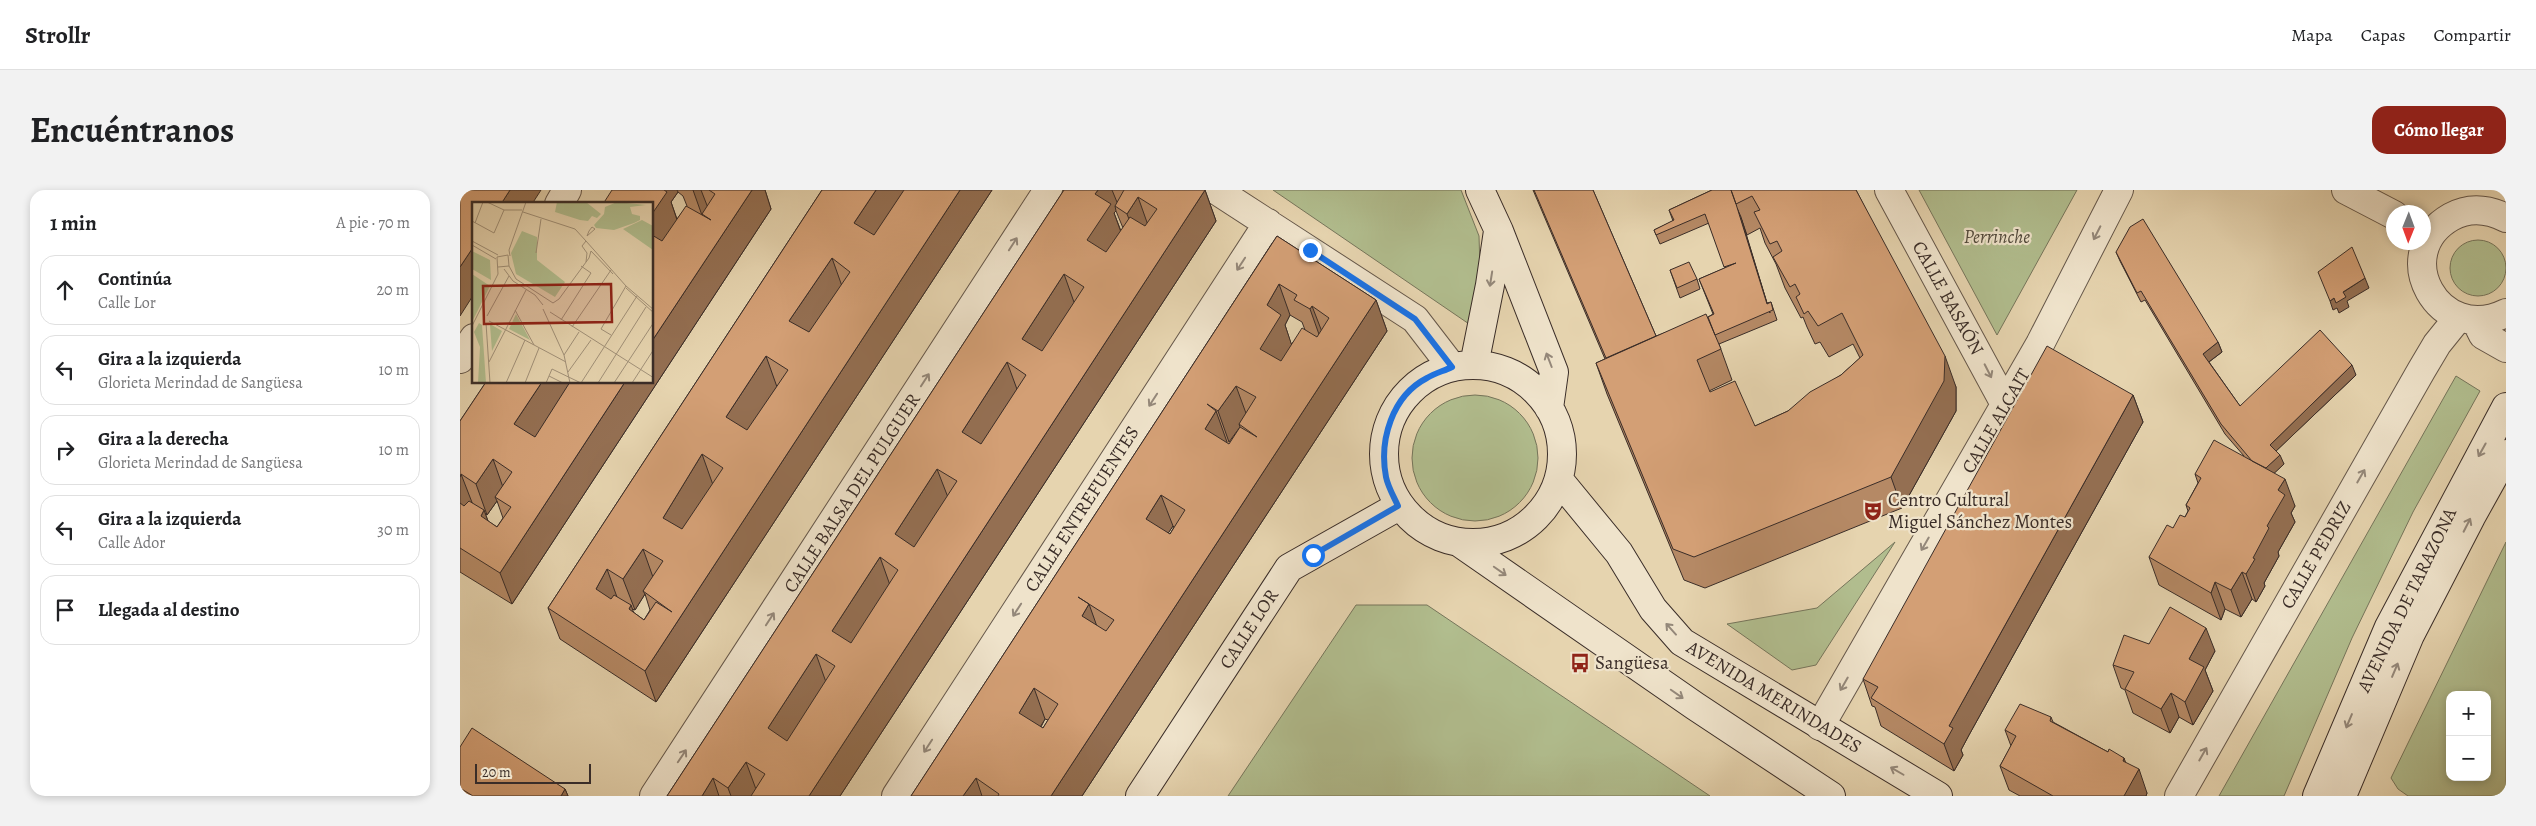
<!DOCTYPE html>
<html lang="es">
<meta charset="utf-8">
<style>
body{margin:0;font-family:Alegreya,serif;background:#f2f2f2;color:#202124}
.controls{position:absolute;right:15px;bottom:15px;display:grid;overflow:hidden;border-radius:10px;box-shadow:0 2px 8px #0003}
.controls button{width:45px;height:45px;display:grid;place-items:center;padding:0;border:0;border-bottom:1px solid #e0e0e0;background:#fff;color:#202124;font:25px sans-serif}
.compass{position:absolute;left:1926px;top:15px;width:45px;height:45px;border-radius:50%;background:#fff;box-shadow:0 2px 8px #0003;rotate:181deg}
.scale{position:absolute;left:15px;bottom:12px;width:116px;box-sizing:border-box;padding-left:5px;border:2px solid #3a2d28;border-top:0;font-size:14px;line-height:18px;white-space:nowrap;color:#3a2d28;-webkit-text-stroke:4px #efe3cb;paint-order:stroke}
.stop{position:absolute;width:15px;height:15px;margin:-11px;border:4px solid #1a73e8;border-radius:50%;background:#fff}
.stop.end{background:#1a73e8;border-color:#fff;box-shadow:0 1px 5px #0008}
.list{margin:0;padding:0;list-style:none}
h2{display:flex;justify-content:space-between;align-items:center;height:65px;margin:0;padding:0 20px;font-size:21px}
h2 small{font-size:16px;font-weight:400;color:#757577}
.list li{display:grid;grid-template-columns:32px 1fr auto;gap:15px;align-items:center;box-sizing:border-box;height:70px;margin:0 10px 10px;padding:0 10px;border:1px solid #e0e0e0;border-radius:15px}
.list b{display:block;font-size:19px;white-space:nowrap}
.list p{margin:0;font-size:16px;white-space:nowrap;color:#757577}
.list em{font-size:16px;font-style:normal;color:#757577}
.icon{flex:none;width:28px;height:28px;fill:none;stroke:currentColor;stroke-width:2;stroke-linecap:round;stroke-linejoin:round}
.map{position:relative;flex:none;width:2046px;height:606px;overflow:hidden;border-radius:15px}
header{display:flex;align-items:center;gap:30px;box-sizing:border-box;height:70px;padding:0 25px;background:#fff;border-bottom:1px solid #e0e0e0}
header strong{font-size:24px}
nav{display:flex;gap:28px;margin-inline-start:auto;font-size:18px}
.intro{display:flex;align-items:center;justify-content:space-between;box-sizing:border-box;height:120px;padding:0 30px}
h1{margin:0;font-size:35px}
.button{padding:12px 22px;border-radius:15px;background:#8f2418;color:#fff;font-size:18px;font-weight:700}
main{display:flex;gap:30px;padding:0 30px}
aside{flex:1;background:#fff;border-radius:15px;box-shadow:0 2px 8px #0003}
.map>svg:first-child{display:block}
</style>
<header>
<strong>Strollr</strong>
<nav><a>Mapa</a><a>Capas</a><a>Compartir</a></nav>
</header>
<div class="intro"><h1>Encuéntranos</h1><a class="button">Cómo llegar</a></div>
<main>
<aside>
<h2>1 min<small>A pie · 70 m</small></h2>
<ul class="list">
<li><svg class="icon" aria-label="ahead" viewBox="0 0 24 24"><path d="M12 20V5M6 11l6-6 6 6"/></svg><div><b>Continúa</b><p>Calle Lor</p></div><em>20 m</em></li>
<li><svg class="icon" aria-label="left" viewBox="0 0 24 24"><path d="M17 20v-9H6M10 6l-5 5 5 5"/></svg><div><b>Gira a la izquierda</b><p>Glorieta Merindad de Sangüesa</p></div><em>10 m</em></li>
<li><svg class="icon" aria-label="right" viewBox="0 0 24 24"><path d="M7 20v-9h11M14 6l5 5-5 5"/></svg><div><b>Gira a la derecha</b><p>Glorieta Merindad de Sangüesa</p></div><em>10 m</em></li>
<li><svg class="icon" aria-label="left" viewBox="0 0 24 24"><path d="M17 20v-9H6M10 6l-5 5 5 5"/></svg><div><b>Gira a la izquierda</b><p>Calle Ador</p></div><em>30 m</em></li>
<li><svg class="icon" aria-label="arrive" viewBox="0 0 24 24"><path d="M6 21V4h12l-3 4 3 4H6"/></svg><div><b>Llegada al destino</b></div></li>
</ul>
</aside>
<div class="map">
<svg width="2046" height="606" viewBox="0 0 2046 606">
<rect width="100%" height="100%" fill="#e6d4af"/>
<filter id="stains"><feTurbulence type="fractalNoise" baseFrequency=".004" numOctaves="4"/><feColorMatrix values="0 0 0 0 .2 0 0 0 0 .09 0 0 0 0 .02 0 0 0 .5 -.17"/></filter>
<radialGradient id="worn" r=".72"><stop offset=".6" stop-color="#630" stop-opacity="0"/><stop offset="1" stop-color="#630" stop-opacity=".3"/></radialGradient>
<path fill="#b1bd8e" stroke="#76755b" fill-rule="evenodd" d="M813 0H1001L1019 46 1020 78 1012 136Z
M1459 0H1617L1537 145Z
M1990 78a28 28 0 1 1 56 0a28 28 0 1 1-56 0Z
M1996 186 2020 201 1953 322 1892 448 1824 606H1759Z
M952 268a63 63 0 1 1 126 0a63 63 0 1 1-126 0Z
M1435 352 1356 475 1332 480 1267 434 1357 418Z
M2046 352V606H1948L1938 599 1931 588ZM1990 505H2027V587H1990Z
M896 415H967L1250 606H768Z"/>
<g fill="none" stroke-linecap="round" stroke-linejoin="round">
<defs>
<path id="street" d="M756 0 955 129 992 177
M1429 0 1546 216
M1886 0 1934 25
M99 14 107 0
M2046 28C2028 19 2009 17 1991 27 1928 63 1978 156 2046 123
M2016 131 2023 145 2046 158
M0 169 14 148
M1360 536 1580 154 1659 0
M194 606 588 0
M436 606 808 33
M1719 606 1961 181 1977 154 1998 128"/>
<path id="secondary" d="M1020 0 1039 41 1094 182 1089 218
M1014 175 1030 95 1038 41
M924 264a89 89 0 1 1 178 0a89 89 0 1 1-178 0Z
M1099 290 1159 363 1193 419 1222 452 1478 606
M1000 353 1235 516 1371 606
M680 606 829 378 939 316
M1857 606 1929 437 2046 217
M1882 606 1950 445 2011 327 2046 264"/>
</defs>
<use href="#street" stroke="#65574a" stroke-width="30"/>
<use href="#secondary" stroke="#3a2d28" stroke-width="30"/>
<use href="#street" stroke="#efe3cb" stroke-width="28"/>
<use href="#secondary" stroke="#efe3cb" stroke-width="28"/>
</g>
<path fill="#b58965" stroke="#3a2d28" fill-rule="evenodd" d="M152 0H305L311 19 52 414 0 382V231L26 192H192V14ZM218 2 223 6 227 16 217 29 211 12ZM37 311 43 328 37 337 28 331 25 323 27 325Z
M362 0H532L196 512 100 449 88 418ZM185 404 190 420 184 430 173 422 172 419 175 420Z
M604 0H745L756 31 380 606H207ZM656 21 663 38 661 41 654 23Z
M1073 0H1133L1196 146 1248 127 1253 124 1239 89 1265 78 1249 33 1200 54 1194 40 1213 31 1209 20 1252 0H1396L1496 197V221L1442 318 1245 398 1224 390 1147 204 1136 173 1145 169ZM1281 28 1287 45 1300 38 1305 53 1316 74 1325 98 1341 128 1343 127 1347 137 1355 154 1360 152 1369 167 1393 154 1400 168 1381 185 1328 221 1295 236 1250 202 1249 201 1272 190 1259 154 1317 130 1311 112 1307 113Z
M817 46 916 110 927 141 622 606H451ZM830 125 842 132 845 140 831 154 825 135ZM713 336 714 337 710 344 708 343ZM585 529 588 530 583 538 581 537Z
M1656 62 1758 152 1762 162 1749 172 1780 216 1896 185 1816 261 1824 274 1814 283 1835 316 1831 323 1835 332 1818 362 1819 366 1804 393 1805 396 1796 412 1792 409 1781 427 1765 419 1761 430 1699 395 1689 367 1713 338 1725 327 1728 321 1726 315 1738 293 1735 284 1784 266 1765 244 1685 110 1681 112 1660 71Z
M1210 80 1237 89 1240 99 1220 108Z
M1673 205 1683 232 1509 545 1501 560 1503 565 1494 581 1421 536 1415 517 1412 516 1403 489Z
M1689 454 1755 461 1745 480 1753 501 1733 535 1719 527 1710 543 1673 523 1665 500 1661 498 1653 475Z
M1591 527 1593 532 1648 562 1664 568 1665 572 1687 603 1686 606H1560L1549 600 1540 576 1551 556 1545 540Z
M0 557 105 599 108 606H0Z"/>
<path fill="#946f52" stroke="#3a2d28" d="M50 0H81L72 14H41Z
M196 0H217L218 2 211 12 218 33 192 65V24Z
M233 0H241L250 23 242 24 244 31Z
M292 0H305L311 19 52 414 40 383 165 192H192V151Z
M416 0H448L405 64 394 33Z
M500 0H532L196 512 185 481Z
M638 0H652L659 17 655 16 656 21 654 23 662 45 639 81 627 50 635 4Z
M745 0 756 31 380 606H349Z
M678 7 689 38 679 55 667 24Z
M1277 18 1281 27 1310 123 1307 114Z
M14 56V104L0 126V77Z
M372 68 383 99 341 162 329 131Z
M604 84 615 115 574 179 562 149Z
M1905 88 1909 98 1887 111 1889 117 1879 123 1877 118 1873 120 1870 111Z
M819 94 830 125 825 135 832 156 811 189 800 159 807 115Z
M916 110 927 141 622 606H591Z
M852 116 864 147 861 150 850 119Z
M1758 152 1762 162 1746 174 1743 164Z
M306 166 317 197 277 258 266 227Z
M1485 166 1496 197V221L1442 318 1431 287Z
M547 172 558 202 513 273 502 242Z
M1892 175 1896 185 1813 264 1810 255Z
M82 192H108L110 199 66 265 54 234Z
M776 196 787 226 779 234 780 237 769 252 758 221Z
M1673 205 1683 232 1509 545 1501 560 1503 565 1494 581 1484 554 1489 536Z
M756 221 767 252 757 270 745 239Z
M242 264 253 295 214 359 203 328Z
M1820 265 1824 274 1805 292 1801 282Z
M33 269 44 300 35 307 37 311 27 325 16 294Z
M477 279 489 310 447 375 435 344Z
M1 284 13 315 0 336V287Z
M1825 289 1835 316 1831 323 1835 332 1818 362 1819 366 1804 393 1805 396 1796 412 1786 384 1818 300Z
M701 305 713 336 697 360 686 329Z
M24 320 35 351 21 326Z
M183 359 194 390 183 401 185 404 175 420 163 389Z
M420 367 431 398 383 472 372 441Z
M147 379 158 410 147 429 136 399Z
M1782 382 1792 409 1781 427 1771 400Z
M1755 392 1765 419 1761 430 1751 403Z
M629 414 640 445 622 426Z
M171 415 182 446 169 419Z
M1746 438 1755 461 1745 480 1753 501 1733 535 1725 512 1729 469Z
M356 464 367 495 319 569 308 538Z
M574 498 585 529 570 554 559 523Z
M1711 503 1719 527 1710 543 1701 519Z
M1664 568 1672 591 1679 579 1687 603 1686 606H1664L1663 571Z
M286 572 297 602 295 606H271L268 598Z
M253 588 259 606H242Z
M516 588 522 606H503Z
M105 599 108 606H101Z"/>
<path fill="#d39f75" stroke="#3a2d28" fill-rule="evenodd" d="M2 0H50L41 14H14V56L0 77V2Z
M152 0H204L207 2 192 24V14H143Z
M249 0H292L192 151V45L202 51 226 16 251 30 242 24 255 4Z
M362 0H416L394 33 414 45 444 0H500L185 481 88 418ZM372 68 390 82 349 142 329 131ZM306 166 328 180 287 240 266 227ZM242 264 263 278 222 339 203 328ZM183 359 203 371 183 401 212 422 196 412 184 430 169 419 171 415 154 405 151 409 136 399 147 379 163 389Z
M604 0H638L635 4 651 14 627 50 646 62 670 27 685 36 697 19 678 7 667 24 655 16 664 0H745L349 606H291L305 584 286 572 268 598 253 588 242 606H207ZM604 84 624 97 582 161 562 149ZM547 172 566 185 521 254 502 242ZM477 279 497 291 454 357 435 344ZM420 367 438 380 391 453 372 441ZM356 464 375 476 327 551 308 538Z
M1074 0H1133L1196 146 1146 168Z
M1252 0H1271L1276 14 1307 114 1311 112 1313 120 1255 145 1248 127 1254 124 1239 89 1276 73 1264 77 1245 24 1196 45 1194 40 1214 30 1209 20Z
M1271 0H1396L1485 166 1484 191 1431 287 1234 367 1213 359 1136 173 1246 124 1261 159 1237 170 1250 202 1275 191 1295 236 1328 221 1350 202 1381 185 1403 165 1382 123 1358 136 1348 121 1344 124 1336 107 1340 104 1335 94 1330 97 1313 67 1322 61 1317 51 1310 54 1294 22 1300 20 1292 6 1276 14Z
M1683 29 1758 152 1743 164 1780 216 1860 140 1892 175 1810 255 1820 265 1806 278 1792 271 1761 234 1681 101 1677 103 1656 62 1670 37Z
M817 46 916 110 591 606H538L539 604 516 588 503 606H451ZM819 94 837 105 834 110 850 119 852 116 869 128 857 147 842 138 821 171 800 159 821 125 807 115ZM776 196 796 207 779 234 797 247 780 237 769 254 745 239 756 221 747 214 758 221ZM701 305 725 320 710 344 686 329ZM618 407 654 430 646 441 622 426 629 414ZM574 498 598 514 583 538 559 523Z
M1892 57 1905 88 1883 102 1886 107 1876 113 1874 108 1870 111 1858 82Z
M1229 72 1237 89 1217 98 1210 80Z
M1587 156 1673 205 1499 518 1489 536 1493 538 1484 554 1411 508 1418 497 1403 489Z
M26 192H82L54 234 75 247 110 192H165L40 383 0 358V313L4 316 9 311 24 320 21 326 37 337 51 317 35 307 52 282 33 269 16 294 1 284 0 287V231Z
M1754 250 1825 289 1818 300 1825 305 1807 336 1809 338 1793 368 1795 369 1786 384 1782 382 1771 400 1755 392 1751 403 1689 367 1707 335 1713 338 1720 325 1725 327 1730 318 1726 315 1741 288 1735 284Z
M1710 417 1746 438 1729 469 1744 477 1725 512 1711 503 1701 519 1665 499 1674 482 1653 475 1664 445 1689 454Z
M1560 514 1591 527 1590 531 1648 562 1649 559 1664 568 1663 571 1679 579 1664 606H1593L1540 576 1556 546 1545 540Z
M12 538 105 599 101 606H13L0 598V557Z"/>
<defs><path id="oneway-shaft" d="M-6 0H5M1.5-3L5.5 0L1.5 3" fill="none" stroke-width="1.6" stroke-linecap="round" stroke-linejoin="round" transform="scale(1.25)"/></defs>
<g stroke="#94887a">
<use href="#oneway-shaft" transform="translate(1637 43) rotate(117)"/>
<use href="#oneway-shaft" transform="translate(553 54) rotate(-57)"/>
<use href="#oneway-shaft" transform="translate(781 74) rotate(123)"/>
<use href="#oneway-shaft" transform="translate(1031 89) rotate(99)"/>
<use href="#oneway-shaft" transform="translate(1089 170) rotate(-111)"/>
<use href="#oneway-shaft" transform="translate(1528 181) rotate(63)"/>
<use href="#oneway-shaft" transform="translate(465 190) rotate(-57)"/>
<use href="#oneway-shaft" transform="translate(693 210) rotate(123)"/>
<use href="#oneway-shaft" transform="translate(2022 260) rotate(119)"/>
<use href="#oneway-shaft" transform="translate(1901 286) rotate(-60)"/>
<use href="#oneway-shaft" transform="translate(2007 335) rotate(-63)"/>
<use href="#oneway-shaft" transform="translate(1465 354) rotate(120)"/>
<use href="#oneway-shaft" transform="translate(1040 381) rotate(35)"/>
<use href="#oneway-shaft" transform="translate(557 420) rotate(123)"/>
<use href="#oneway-shaft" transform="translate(310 429) rotate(-57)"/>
<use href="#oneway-shaft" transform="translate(1211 439) rotate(-132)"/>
<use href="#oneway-shaft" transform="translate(1935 480) rotate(-67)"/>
<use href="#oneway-shaft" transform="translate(1384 494) rotate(120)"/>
<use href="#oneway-shaft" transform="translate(1217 504) rotate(35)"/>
<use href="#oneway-shaft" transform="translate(1889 531) rotate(113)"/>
<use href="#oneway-shaft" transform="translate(468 556) rotate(123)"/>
<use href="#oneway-shaft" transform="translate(1743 564) rotate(-60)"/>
<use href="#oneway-shaft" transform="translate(222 566) rotate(-56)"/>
<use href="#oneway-shaft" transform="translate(1437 581) rotate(-150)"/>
</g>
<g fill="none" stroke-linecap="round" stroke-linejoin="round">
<path stroke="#1a73e8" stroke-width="6" d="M850 60 955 129 992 177C984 181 975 183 967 188 932 206 919 250 926 287 928 297 934 307 938 316L853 365"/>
</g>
<defs>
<symbol id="theatre-bare" viewBox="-9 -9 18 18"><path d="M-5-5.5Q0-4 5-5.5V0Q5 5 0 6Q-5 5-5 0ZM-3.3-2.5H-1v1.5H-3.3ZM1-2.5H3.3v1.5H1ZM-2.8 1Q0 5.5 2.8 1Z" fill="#8f2418" stroke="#efe3cb" stroke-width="2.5" paint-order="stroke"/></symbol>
<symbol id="bus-bare" viewBox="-9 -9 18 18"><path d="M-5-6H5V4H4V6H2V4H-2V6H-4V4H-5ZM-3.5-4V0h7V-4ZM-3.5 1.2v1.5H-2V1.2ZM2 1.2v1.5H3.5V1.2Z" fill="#8f2418" stroke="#efe3cb" stroke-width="2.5" paint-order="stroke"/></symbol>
</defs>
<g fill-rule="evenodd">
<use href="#theatre-bare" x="1399" y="307" width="28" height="28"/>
<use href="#bus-bare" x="1106" y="459" width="28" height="28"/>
</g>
<g text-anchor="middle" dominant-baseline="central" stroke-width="4.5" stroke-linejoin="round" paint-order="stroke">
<g font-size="19" font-style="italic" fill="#524a3c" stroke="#efe3cb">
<text x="1537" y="47">Perrinche</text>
</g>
<g font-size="19" fill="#3a2d28" stroke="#efe3cb">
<text transform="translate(1488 108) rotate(61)">CALLE BASAÓN</text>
<text transform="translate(1536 231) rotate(-60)">CALLE ALCAIT</text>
<text transform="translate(392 303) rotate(-57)">CALLE BALSA DEL PULGUER</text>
<text transform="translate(622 319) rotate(-57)">CALLE ENTREFUENTES</text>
<text transform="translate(1856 365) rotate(-60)">CALLE PEDRIZ</text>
<text transform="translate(1947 410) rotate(-64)">AVENIDA DE TARAZONA</text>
<text transform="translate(789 439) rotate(-57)">CALLE LOR</text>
<text transform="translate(1314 507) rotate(31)">AVENIDA MERINDADES</text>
</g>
<g font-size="19" fill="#3a2d28" stroke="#efe3cb" text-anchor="start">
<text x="1428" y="310">Centro Cultural<tspan x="1428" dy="22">Miguel Sánchez Montes</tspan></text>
<text x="1135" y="473">Sangüesa</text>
</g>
</g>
<g transform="translate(12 12)">
<rect width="181" height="181" fill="#e6d4af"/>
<path d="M85 0H114L129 12 125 16 120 14 116 19 108 18 83 10ZM145 0 174 3 158 5 160 12 168 14V18L162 21 142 28 124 26 122 23 132 12 133 5ZM170 18 181 24V48L151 27ZM50 29 65 35V58L93 80 83 95 44 72 39 51ZM0 49 18 58 19 78 0 67ZM0 72 18 84 0 120ZM44 112 58 138 37 127ZM7 121 10 123 14 181H6L8 145 2 130ZM18 122 30 129 20 149 18 123Z" fill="#b1bd8e"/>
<path fill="none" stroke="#a19179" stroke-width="1" d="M15 0 32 8H50M51 10 103 27 114 39M0 19 22 31 32 8M3 21 11 0M120 25 123 27 115 34 117 29ZM0 39 26 53M0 43 24 57M119 49 141 72M64 51 69 17M38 54 37 48 54 0M114 60 115 51 110 44 114 39 154 84 182 108M37 64 44 77 81 101M32 67 41 79 63 93 71 103M154 86 182 111M81 101 87 97 117 56 119 49M71 107 92 153 98 181M43 108 62 143M78 110 182 176M15 114 37 74M89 118 119 71 109 64M17 119 94 160M14 121 18 181M0 124 26 72 25 55 36 53 37 64 26 65M100 125 139 68M139 133 129 127 154 84M92 153 107 130M17 160 54 88M96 170 119 138M77 174 91 181M34 181 53 138M53 181 67 146M74 181 80 167 109 181M109 181 165 94M126 181 174 105M142 181 182 120M160 181 182 147"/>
<path fill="#8f2418" fill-opacity="0.15" stroke="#8f2418" stroke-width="2.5" d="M139 82 140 120 12 122 11 84Z"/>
<rect width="181" height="181" fill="none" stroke="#3a2d28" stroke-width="2.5"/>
</g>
<rect width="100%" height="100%" filter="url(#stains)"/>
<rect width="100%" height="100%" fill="url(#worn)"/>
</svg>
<div class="controls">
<button>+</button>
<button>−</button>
</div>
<svg class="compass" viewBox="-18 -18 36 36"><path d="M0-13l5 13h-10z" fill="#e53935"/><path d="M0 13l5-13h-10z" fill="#757577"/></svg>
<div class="scale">20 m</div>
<div class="stop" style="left:853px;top:365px"></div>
<div class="stop end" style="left:850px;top:60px"></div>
</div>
</main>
